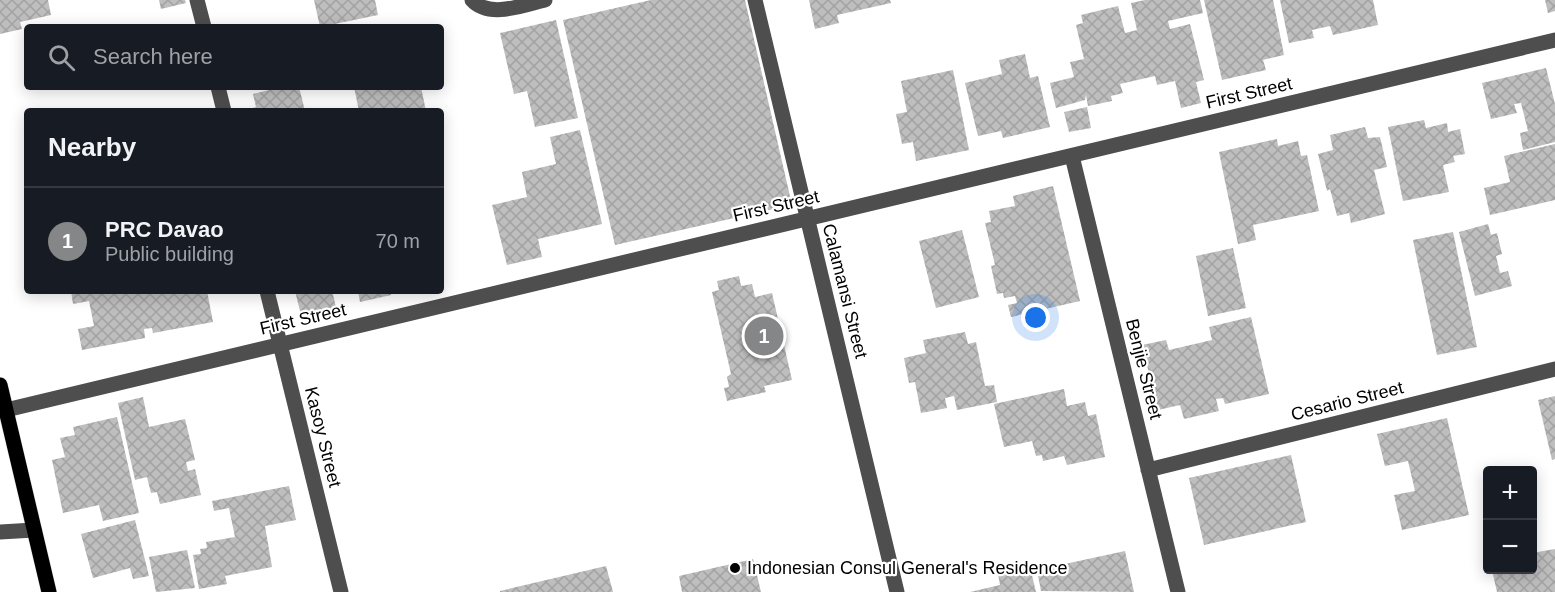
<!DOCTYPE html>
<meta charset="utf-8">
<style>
body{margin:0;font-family:Arial,sans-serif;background:#242831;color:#f1f3f6}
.controls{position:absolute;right:18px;bottom:18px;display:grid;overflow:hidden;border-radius:6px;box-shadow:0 3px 15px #0003}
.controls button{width:54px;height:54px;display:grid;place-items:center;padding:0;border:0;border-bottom:2px solid #363941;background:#171b24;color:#f1f3f6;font:30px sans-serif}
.you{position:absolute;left:1036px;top:318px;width:21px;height:21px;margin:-15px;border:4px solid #fff;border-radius:50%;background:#1a73e8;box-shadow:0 0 0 9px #1a73e833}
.badge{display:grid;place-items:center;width:39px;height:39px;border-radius:50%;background:#858687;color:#fff;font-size:20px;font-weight:700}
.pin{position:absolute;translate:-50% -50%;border:3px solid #fff;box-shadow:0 2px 6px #0006}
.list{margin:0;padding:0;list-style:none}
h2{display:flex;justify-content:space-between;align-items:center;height:78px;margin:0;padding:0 24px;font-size:26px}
h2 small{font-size:20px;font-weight:400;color:#9ea1a6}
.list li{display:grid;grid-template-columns:39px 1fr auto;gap:18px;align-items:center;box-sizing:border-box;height:108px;padding:0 24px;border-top:2px solid #363941}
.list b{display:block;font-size:22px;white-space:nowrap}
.list p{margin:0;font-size:20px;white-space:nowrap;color:#9ea1a6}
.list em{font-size:20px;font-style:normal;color:#9ea1a6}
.icon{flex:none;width:33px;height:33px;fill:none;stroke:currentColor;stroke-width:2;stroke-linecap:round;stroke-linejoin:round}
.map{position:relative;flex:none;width:1555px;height:592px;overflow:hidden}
.search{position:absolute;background:#171b24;box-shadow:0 3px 15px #0003;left:24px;top:24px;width:420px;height:66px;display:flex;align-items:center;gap:15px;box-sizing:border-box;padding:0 21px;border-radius:6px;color:#9ea1a6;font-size:22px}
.panel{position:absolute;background:#171b24;box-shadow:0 3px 15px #0003;left:24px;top:108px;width:420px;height:186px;border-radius:6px}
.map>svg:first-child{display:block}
</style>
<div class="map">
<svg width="1555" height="592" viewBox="0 0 1555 592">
<defs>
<pattern id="building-cross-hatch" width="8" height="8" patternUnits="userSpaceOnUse" patternTransform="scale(1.5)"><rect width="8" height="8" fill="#bebebe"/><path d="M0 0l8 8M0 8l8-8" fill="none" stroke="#a2a2a2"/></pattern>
</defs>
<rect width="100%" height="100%" fill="#fff"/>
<path fill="url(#building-cross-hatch)" d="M0 0H48L51 15 20 22 22 29 0 34Z
M159 0H185L186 3 161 9Z
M314 0H375L378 15 320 27Z
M651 0H745L792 205 615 245 563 20Z
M809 0H890L891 3 837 15 839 23 815 29Z
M1145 0H1200L1203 13 1168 21 1170 29 1190 24 1204 80 1196 82 1201 103 1181 108 1175 81 1157 85 1155 76 1120 84 1123 93 1111 96 1112 101 1088 106 1086 95 1085 100 1056 108 1050 83 1074 77 1070 62 1084 59 1076 25 1083 23 1081 15 1118 6 1125 33 1137 30 1131 3Z
M1204 0H1273L1284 55 1263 60 1266 70 1222 80Z
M1280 0H1373L1378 25 1333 35 1330 26 1312 30 1314 38 1289 43Z
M1545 0H1555V11L1548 13Z
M556 20 578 118 535 127 527 91 514 94 500 33Z
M1025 54 1030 78 1038 76 1050 127 1003 138 1001 131 978 136 965 83 1002 74 999 60Z
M1546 68 1555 104V142L1523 150 1520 133 1528 131 1521 103 1514 104 1517 113 1491 119 1482 83Z
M953 70 969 150 916 161 913 142 902 144 896 114 907 112 901 81Z
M281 87H299L305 111H244L256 107 253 94Z
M354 87H421L426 111H359Z
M1087 107 1091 128 1069 132 1064 112Z
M1424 120 1426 128 1447 123 1448 132 1460 129 1465 154 1453 156 1455 162 1443 165 1449 192 1403 201 1388 127Z
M1365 127 1368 138 1380 137 1387 167 1374 170 1385 214 1351 223 1349 213 1337 216 1330 189 1327 191 1318 154 1333 150 1330 135Z
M580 130 602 224 538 239 542 257 507 265 492 205 527 197 522 172 556 164 550 137Z
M1277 139 1278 146 1298 141 1301 156 1307 155 1319 211 1253 225 1256 240 1238 244 1219 152Z
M1555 144V200L1490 215 1484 188 1510 182 1504 156Z
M1053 186 1080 301 1011 317 1008 305 1017 303 1015 296 1004 298 1003 293 997 294 991 266 995 265 985 223 991 222 989 211 1015 206 1013 196Z
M1488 224 1491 235 1497 233 1502 254 1496 256 1500 273 1508 271 1512 286 1475 296 1459 232Z
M962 230 979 297 936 308 919 241Z
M1453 232 1477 347 1437 355 1413 240Z
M1233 248 1246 308 1208 316 1196 256Z
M739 276 741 286 752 284 755 297 772 293 792 380 764 386 766 392 727 401 724 388 729 387 727 377 731 374 712 292 719 290 717 281Z
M71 291H207L213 322 153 333 152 328 144 329 145 338 82 350 78 329 94 326 89 301 73 304Z
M295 291H332L337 311 302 319Z
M358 291H390L391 295 360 302Z
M1251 317 1269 394 1225 404 1223 398 1216 399 1219 411 1184 419 1180 405 1158 410 1142 345 1166 340 1169 350 1212 340 1209 327Z
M965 332 968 344 976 342 985 386 994 385 997 402 957 410 954 396 945 398 947 408 921 413 915 382 909 383 904 358 926 353 923 340Z
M1064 389 1067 406 1085 402 1088 416 1096 414 1105 457 1067 465 1064 456 1043 461 1042 455 1036 456 1032 441 1004 447 994 404Z
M1555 396V459L1552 460 1538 400Z
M143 397 149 427 185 419 195 460 186 462 188 471 195 469 201 495 160 504 157 492 151 493 147 477 135 480 118 403Z
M117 417 139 513 103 521 99 505 63 513 52 460 65 457 60 438 75 435 73 427Z
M1447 418 1469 515 1402 530 1394 495 1415 491 1408 461 1385 466 1377 434Z
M1291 455 1306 522 1204 545 1189 478Z
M289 486 296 520 265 526 272 567 225 576 227 584 199 589 193 555 201 554 200 549 207 548 206 542 235 537 229 508 214 511 212 501Z
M135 520 149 576 133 579 130 568 93 578 81 534Z
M1555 549V592H1497L1492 570H1532V553Z
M187 550 195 588 156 592 149 557Z
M1125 551 1134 592 1041 591 1037 570Z
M753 559 761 592H682L679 576Z
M606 566 613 592H500V591Z
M1030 567 1036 592H970L1000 585 998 574Z"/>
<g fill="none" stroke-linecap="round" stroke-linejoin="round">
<defs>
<path id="major" d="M0 385 49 592"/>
</defs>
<use href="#major" stroke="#dbdbdb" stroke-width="16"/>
<path stroke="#4e4e4e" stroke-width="15" d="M197 0 204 27
M472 0C489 19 524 5 545 0
M755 0 897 592
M218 87 224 111
M1072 156 1178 592
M267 291 341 592
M6 410 1555 40
M1148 470 1555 369
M0 532 34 530"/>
<use href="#major" stroke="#000" stroke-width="15"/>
</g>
<circle fill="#000" stroke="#fff" stroke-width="2" cx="735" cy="568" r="6"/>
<g text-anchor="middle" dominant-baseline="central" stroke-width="4.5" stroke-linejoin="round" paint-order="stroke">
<g font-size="18" fill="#000" stroke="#fff">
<text transform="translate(1249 93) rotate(-13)">First Street</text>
<text transform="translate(776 206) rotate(-13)">First Street</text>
<text transform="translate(845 291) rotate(76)">Calamansi Street</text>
<text transform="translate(303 319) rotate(-13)">First Street</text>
<text transform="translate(1144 369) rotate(76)">Benjie Street</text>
<text transform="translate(1347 401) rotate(-14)">Cesario Street</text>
<text transform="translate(323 437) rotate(76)">Kasoy Street</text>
</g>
<g font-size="18" fill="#000" stroke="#fff" text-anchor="start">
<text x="747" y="568">Indonesian Consul General's Residence</text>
</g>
</g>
</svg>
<div class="controls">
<button>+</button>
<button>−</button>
</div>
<div class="you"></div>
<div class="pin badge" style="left:764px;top:336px">1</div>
<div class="search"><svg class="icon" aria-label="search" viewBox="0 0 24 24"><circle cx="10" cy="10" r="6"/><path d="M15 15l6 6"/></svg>Search here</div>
<section class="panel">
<h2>Nearby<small></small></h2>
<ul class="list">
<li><span class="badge">1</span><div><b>PRC Davao</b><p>Public building</p></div><em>70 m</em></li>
</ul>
</section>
</div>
